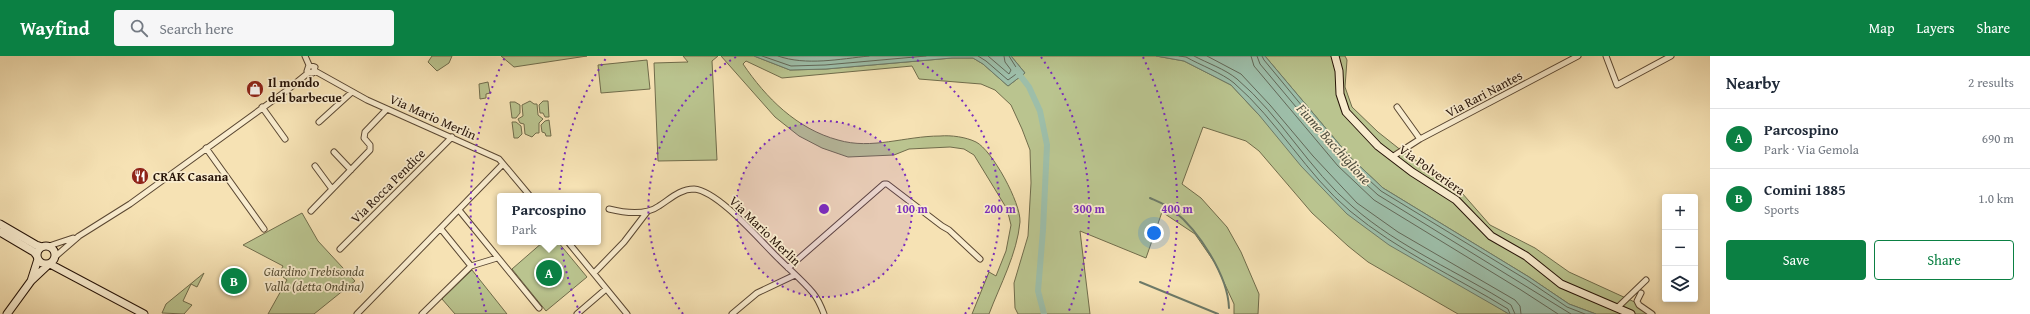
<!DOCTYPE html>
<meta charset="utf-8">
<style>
body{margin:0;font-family:"Gentium Book Plus",serif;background:#f6f6f7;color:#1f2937}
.controls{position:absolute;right:12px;bottom:12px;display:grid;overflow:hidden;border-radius:4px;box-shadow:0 2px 6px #0003}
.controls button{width:36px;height:36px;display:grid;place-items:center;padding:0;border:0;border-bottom:1px solid #e0e1e3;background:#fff;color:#1f2937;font:20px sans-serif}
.you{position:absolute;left:1154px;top:177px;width:14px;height:14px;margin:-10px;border:3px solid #fff;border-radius:50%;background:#1a73e8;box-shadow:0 0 0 6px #1a73e833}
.badge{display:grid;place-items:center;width:26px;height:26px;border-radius:50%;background:#0b8043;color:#fff;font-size:13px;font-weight:700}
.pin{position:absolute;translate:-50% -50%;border:2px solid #fff;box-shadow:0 1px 4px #0006}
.popup{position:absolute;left:497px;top:137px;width:104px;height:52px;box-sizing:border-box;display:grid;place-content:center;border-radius:4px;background:#fff;filter:drop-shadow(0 1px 3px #0005);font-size:13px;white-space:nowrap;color:#747a83}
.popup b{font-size:15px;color:#1f2937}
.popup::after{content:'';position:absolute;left:50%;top:100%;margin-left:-8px;border:8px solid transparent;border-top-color:#fff}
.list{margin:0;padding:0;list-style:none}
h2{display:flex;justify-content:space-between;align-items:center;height:52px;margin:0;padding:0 16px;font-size:17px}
h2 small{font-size:13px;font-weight:400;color:#747a83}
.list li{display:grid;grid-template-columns:26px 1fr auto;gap:12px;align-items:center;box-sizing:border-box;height:60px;padding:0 16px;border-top:1px solid #e0e1e3}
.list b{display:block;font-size:15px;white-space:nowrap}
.list p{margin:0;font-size:13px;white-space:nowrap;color:#747a83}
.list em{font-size:13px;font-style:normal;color:#747a83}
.actions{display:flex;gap:8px;padding:12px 16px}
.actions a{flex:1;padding:9px 0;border:1px solid #0b8043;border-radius:4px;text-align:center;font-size:14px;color:#0b8043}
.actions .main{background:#0b8043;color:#fff}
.icon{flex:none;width:22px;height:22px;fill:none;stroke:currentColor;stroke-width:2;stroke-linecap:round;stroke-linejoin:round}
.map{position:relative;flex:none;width:1710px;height:258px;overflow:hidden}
header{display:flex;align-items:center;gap:24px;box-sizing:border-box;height:56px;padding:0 20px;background:#0b8043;color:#fff}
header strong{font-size:19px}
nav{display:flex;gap:22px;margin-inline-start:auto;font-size:14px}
.search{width:280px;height:36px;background:#f6f6f7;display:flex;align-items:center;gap:10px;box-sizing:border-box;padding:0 14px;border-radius:4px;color:#747a83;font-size:15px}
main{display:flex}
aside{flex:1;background:#fff}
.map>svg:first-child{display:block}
</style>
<header>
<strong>Wayfind</strong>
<div class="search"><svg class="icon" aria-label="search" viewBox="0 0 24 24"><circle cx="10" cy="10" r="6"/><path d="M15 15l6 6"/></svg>Search here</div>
<nav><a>Map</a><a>Layers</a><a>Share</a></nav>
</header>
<main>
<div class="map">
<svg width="1710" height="258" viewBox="0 0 1710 258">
<rect width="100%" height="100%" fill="#f6e2b4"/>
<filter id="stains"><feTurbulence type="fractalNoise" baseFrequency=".005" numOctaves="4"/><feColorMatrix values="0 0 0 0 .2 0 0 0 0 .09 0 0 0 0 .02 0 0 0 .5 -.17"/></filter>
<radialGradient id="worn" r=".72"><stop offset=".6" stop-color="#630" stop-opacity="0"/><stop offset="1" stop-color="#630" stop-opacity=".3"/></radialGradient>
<path fill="#bac48f" stroke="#706c4b" d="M432 0H452L449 7 437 15 428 6Z
M501 0H587L514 11Z
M683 0H718L712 5 717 104 658 105 654 7 688 6Z
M721 0H754L790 14 826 13 952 2H973L983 8 1008 30 1025 17 1011 0H1156L1184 5 1231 29 1259 59 1481 241 1509 258H1458L1368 206 1348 190 1312 157 1259 95 1246 85 1203 71 1182 128 1201 142 1227 171 1241 196 1259 238 1258 258H1234V248L1215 207 1195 178 1162 156 1146 202 1080 175 1090 258H1018L1015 252 1014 227 1028 180 1031 127 1030 94 1022 73 1011 49 995 34 981 28 919 23 912 10 782 22 746 5 743 8C766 42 797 73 838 84 872 94 905 80 940 80 951 79 966 81 976 86 992 94 1021 147 1020 166 1017 198 1000 229 989 258H972L989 216 996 220 1006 195 1011 169 1007 153 974 99 964 93 950 91 909 93 894 99 848 101 822 92 799 80 775 61Z
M1265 0H1345L1347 4 1345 31 1352 51 1378 76 1402 95 1440 120 1462 137 1490 169 1535 192 1569 216 1639 248 1654 258H1596L1569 248 1529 221 1383 132 1350 101Z
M647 4 650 33 601 37 598 9Z
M488 26 490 37 486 38V42L480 43 479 28Z
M530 45 534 48H537L538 59 543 63 539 67V77H536L532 81 525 78 524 68 520 67 518 63 523 60 522 49Z
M543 45H548L549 61H545L543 57H540L539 49Z
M510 46H515L520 49V57L516 62H512Z
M549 64 551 80H546L545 77 542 76 541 69 545 65Z
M512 66H516L521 70 522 78 518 82H514Z
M302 157 318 185 355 225 314 258H268L287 224 283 221 281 214 283 210 243 189Z
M543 186H558L587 221 546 255 512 213Z
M472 214 507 258H455L442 243Z
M204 217 197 231 191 228 183 245 192 249 184 258 162 257 166 248Z"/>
<path fill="#9dbea9" stroke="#6d7a68" d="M754 0H1011L1025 17 1008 30 983 8 973 2H952L826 13 790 14Z
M1156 0H1265L1350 101 1383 132 1529 221 1569 248 1596 258H1509L1389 189 1347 158 1301 110 1259 59 1231 29 1184 5Z"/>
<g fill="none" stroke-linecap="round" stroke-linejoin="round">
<path stroke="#626858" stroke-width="1" d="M762 0 791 10 825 9 926 0
M778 0C806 10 840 3 869 0
M978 0 986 5 1008 24 1019 16 1009 0
M988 0 1009 18 1011 14 1005 6 1004 0
M1179 0 1186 1C1200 9 1222 17 1234 27 1277 64 1307 119 1350 155 1398 195 1456 221 1508 253L1510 258
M1194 0C1207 7 1225 13 1237 23 1281 60 1309 114 1353 151 1400 192 1459 216 1511 249L1515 258
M1207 0 1241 18 1270 49 1313 100 1357 147 1398 176 1515 244 1520 250 1521 258
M1251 0 1254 10 1338 110 1374 144 1521 234 1558 258
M1257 0 1260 8 1343 107 1378 139 1571 258
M1262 0 1264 4 1346 103 1381 135 1527 224 1567 251 1585 258"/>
<path stroke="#6d7a68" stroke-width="2" d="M1150 142C1159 146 1167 149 1174 155 1199 175 1228 220 1229 252
M1140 226 1218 258"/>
<path stroke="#9dbea9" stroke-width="6" d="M1016 14 1029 31 1040 55 1047 89 1043 174 1038 235 1044 258"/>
<defs>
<path id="street" d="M305 0 309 9 307 15 313 17 315 11 309 9
M1606 0 1617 29 1671 0
M315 15 367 44 499 103 530 140
M262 51 285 83
M1397 51 1420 83
M319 66 352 36
M206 92 264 173
M334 96 351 114
M1392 101 1420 83 1578 0
M315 110 332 133
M609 153C625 157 645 160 659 150 670 143 680 133 694 133 719 135 762 187 780 204 791 215 803 225 813 237 818 243 821 250 824 258
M459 154 539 252
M311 155 370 94V89L364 82 365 76 387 53
M441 173 471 210
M568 186 627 258
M49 190 73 182
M340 193 452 81
M56 200 79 180 130 148 286 35 308 17
M788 212 884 128H887L942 170 949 174 980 203
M594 217 624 186 647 156
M1641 237 1637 245 1639 249 1652 258
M1618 251 1646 224
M357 258 503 108
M422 258 471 210 497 202
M577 258 606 233
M732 258 757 237 795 219"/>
<path id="secondary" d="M1335 0 1339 15 1340 38 1346 56 1378 90 1412 116 1456 144 1491 180 1526 200 1561 228 1631 258
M0 168 36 189 42 191
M0 176 34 196 37 200
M37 199a9 9 0 1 1 18 0a9 9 0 1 1-18 0Z
M50 208 144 258
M31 225 38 203
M7 258 31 225 49 208"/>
</defs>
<use href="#street" stroke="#5a4732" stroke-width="7"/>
<use href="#secondary" stroke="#261307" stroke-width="9"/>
<use href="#street" stroke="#f9ecce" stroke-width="5"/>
<use href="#secondary" stroke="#f9ecce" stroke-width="7"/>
</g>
<circle cx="824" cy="153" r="88" fill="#7b2cbf" fill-opacity=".12"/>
<g fill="none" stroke="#7b2cbf" stroke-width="2" stroke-dasharray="2 4">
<circle cx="824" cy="153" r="88"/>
<path d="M683 258A176 176 0 0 1 736 1M912 1A176 176 0 0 1 965 258"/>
<path d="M580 257A265 265 0 0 1 607 1M1041 1A265 265 0 0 1 1068 257"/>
<path d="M486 256A353 353 0 0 1 505 1M1143 1A353 353 0 0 1 1162 256"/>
</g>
<defs>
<symbol id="shop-disc" viewBox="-11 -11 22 22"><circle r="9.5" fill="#8f2418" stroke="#f9ecce"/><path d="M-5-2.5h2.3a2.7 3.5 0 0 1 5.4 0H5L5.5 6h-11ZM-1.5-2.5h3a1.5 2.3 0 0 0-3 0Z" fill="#fff"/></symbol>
<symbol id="restaurant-disc" viewBox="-11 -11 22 22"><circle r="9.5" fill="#8f2418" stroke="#f9ecce"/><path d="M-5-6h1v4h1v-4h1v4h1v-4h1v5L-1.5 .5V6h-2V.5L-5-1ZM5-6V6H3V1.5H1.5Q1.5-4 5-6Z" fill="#fff"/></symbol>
</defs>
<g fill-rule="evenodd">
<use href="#shop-disc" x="245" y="23" width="20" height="20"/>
<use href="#restaurant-disc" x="130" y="110" width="20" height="20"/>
</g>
<g text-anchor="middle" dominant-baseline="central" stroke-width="3.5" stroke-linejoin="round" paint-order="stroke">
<g font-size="13" font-weight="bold" fill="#261307" stroke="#f9ecce" text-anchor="start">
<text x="268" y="26">Il mondo<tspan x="268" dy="15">del barbecue</tspan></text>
<text x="153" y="120">CRAK Casana</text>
</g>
<g font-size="13" fill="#261307" stroke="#f9ecce">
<text transform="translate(1484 38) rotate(-28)">Via Rari Nantes</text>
<text transform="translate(433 61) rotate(24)">Via Mario Merlin</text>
<text transform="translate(1432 114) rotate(35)">Via Polveriera</text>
<text transform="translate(388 130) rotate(-45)">Via Rocca Pendice</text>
<text transform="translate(765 175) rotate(44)">Via Mario Merlin</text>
</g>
<g font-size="13" font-style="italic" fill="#5a5137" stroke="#f9ecce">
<text x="314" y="215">Giardino Trebisonda<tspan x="314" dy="15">Valla (detta Ondina)</tspan></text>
</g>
<g font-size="14" font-style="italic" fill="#504f40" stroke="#f9ecce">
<text transform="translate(1334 88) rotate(48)">Fiume Bacchiglione</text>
</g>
</g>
<circle cx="824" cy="153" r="6" fill="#7b2cbf" stroke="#f9ecce" stroke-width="2"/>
<g font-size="12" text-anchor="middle" font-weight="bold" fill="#7b2cbf" stroke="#f9ecce" stroke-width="3.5" stroke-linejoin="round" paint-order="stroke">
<text x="912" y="157">100 m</text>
<text x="1000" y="157">200 m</text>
<text x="1089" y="157">300 m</text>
<text x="1177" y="157">400 m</text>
</g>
<rect width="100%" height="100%" filter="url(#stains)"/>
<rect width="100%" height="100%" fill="url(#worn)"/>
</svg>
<div class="controls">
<button>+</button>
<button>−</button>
<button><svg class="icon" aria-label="layers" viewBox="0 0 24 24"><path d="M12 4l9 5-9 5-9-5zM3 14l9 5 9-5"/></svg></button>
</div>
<div class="you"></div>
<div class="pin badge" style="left:549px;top:217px">A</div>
<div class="popup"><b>Parcospino</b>Park</div>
<div class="pin badge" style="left:234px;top:225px">B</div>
</div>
<aside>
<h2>Nearby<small>2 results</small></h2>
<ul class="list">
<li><span class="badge">A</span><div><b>Parcospino</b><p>Park · Via Gemola</p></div><em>690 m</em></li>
<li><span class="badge">B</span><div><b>Comini 1885</b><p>Sports</p></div><em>1.0 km</em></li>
</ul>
<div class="actions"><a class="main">Save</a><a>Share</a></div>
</aside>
</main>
